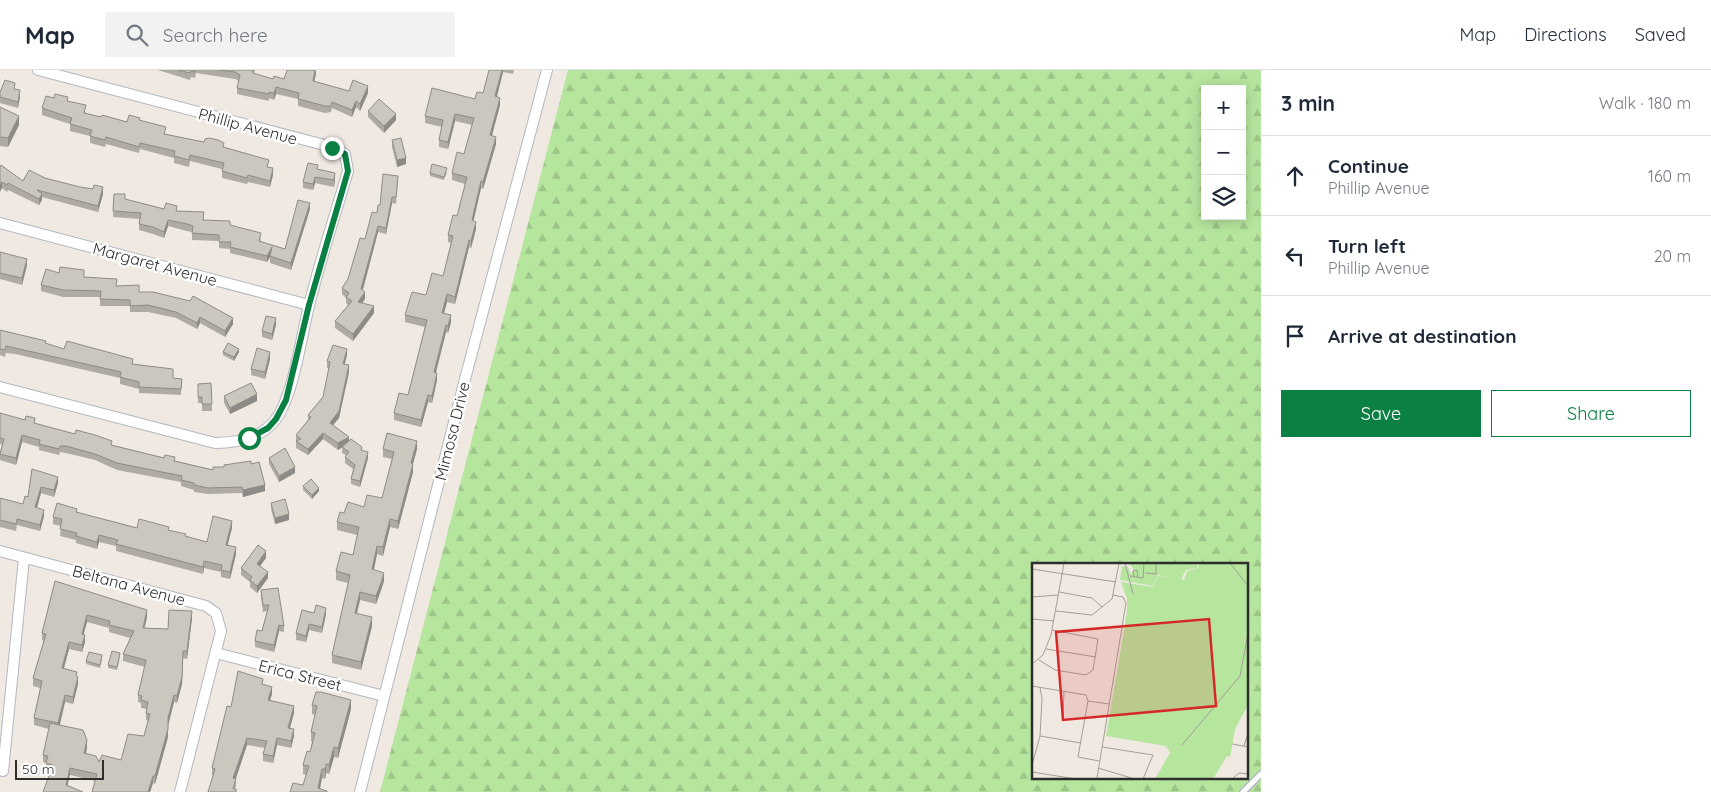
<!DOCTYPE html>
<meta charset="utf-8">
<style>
body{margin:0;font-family:Quicksand,sans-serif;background:#f2f2f3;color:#1f2937}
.controls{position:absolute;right:15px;top:15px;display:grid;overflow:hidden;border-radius:0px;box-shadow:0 2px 12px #0003}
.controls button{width:45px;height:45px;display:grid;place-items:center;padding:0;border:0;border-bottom:1px solid #e0e1e3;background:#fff;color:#1f2937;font:25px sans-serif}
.scale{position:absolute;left:15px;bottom:12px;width:89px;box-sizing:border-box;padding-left:5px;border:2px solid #2e2e2e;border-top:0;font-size:14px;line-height:18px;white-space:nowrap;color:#2e2e2e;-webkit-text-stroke:4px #fff;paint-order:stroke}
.stop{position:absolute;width:15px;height:15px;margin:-11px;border:4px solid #0b8043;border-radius:50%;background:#fff}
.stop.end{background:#0b8043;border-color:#fff;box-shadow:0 1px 5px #0008}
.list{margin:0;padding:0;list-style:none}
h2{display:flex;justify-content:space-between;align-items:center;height:65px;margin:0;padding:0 20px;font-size:21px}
h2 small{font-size:16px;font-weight:400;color:#747a83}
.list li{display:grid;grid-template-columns:32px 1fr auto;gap:15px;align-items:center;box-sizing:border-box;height:80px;padding:0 20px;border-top:1px solid #e0e1e3}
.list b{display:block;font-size:19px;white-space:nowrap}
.list p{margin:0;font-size:16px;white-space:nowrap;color:#747a83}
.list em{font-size:16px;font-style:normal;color:#747a83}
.actions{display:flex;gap:10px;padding:15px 20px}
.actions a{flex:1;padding:11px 0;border:1px solid #0b8043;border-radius:0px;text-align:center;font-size:18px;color:#0b8043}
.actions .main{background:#0b8043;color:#fff}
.icon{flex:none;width:28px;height:28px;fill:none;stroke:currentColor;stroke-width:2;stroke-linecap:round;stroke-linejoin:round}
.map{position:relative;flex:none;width:1261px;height:722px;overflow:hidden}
header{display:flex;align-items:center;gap:30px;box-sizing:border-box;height:70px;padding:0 25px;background:#fff;border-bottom:1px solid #e0e1e3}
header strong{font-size:24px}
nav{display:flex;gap:28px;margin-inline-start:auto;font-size:18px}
.search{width:350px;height:45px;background:#f2f2f3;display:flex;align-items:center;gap:12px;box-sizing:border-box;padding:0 18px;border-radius:0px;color:#747a83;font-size:19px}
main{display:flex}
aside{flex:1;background:#fff}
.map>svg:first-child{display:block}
</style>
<header>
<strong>Map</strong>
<div class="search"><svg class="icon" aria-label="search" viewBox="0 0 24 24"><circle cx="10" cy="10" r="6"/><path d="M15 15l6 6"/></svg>Search here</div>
<nav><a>Map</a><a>Directions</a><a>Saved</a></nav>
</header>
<main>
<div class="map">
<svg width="1261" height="722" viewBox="0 0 1261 722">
<defs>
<pattern id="forest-firs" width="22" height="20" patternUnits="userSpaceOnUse" patternTransform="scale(1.25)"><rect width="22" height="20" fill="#b6e59e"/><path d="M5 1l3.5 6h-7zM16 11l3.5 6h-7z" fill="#9dc588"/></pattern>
</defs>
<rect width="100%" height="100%" fill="#efe9e1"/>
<path fill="url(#forest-firs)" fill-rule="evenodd" d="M568 0H1261V722H380ZM1205 19H1242V146H1205ZM1034 494H1247V708H1034Z"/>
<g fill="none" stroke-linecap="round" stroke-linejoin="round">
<defs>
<path id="service" d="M1243 722 1261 704"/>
<path id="minor" d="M0 153 309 235
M0 317 215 373C238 373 262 368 276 349 294 324 301 267 309 236 320 190 335 146 348 101L345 84 332 77 38 0
M0 481 206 536 216 543 221 561 180 722
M216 583 384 626
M3 701 24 488
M360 722 464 313 547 0"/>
</defs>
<use href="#service" stroke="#b4b7c1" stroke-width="8"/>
<use href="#minor" stroke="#b4b7c1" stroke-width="12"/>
<use href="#service" stroke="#fff" stroke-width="5"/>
<use href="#minor" stroke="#fff" stroke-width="10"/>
</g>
<path fill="#afaba4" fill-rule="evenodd" d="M158 0H255L254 4 273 9H284L316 0V4L314 11 349 21 368 23 360 41 356 37 352 47 332 38 331 42 325 43 298 36V29L276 24 274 30 269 28V31L237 24V18L239 11 235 9 196 3 195 8 191 7 190 10Z
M489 0H514L513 4 503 2 497 27 500 35 492 66 496 74 483 119 481 118 473 151 476 159 471 178 469 177 455 234 447 232 444 244 451 252 448 263 446 262 436 303 437 310 432 333 428 332 421 357 394 350V343L408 325 425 257 405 252V245L426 225 443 206 451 173 448 172V165L457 146 465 114 452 110V103L464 84 472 55 455 51 448 79 439 77V70L442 57 425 53V46L475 29 483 23Z
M15 19 20 27 18 38 0 33V22Z
M54 28 68 31 86 42 85 43 101 47 127 52 140 50 166 64 224 77 269 97 273 105 270 117 248 112 247 114 222 108V99L190 91 189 97 174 93V88L140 79 139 83 106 74 105 77 90 73V66L70 61V54L42 45V38Z
M0 37 19 55 8 77 0 76Z
M368 41 396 50 384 63 368 47Z
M392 70 406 94 397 97 392 77Z
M0 97 23 111 45 108 103 124 98 142 42 127V130L39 135 8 120 7 122 2 118Z
M318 99 335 110 334 117 315 113 313 120 303 118V112Z
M447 102 444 110 430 106V103Z
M398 112 396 134 392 133 386 164 378 162 363 220 365 229 362 233 374 243 353 271 335 258V251L348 235 346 233V228L342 224V218L348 209 365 169 380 135Z
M114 124 125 129 164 139 177 141 204 150 230 155 261 169 260 172 285 179 310 139 291 200 270 193V188L267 192 230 183V179L219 178V171L192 170V162L187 161 168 156 164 168 153 164 139 160V154L140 149 113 147Z
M0 182 27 195 22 215 0 209Z
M59 203 84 207 139 222 233 254 225 267 200 253 197 259 176 248 148 242H130V236H100V227H63L41 221V215Z
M276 255 272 270 262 267V261Z
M0 260 64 279 133 294 173 308 182 309 181 325 139 323V319L120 314V308L15 284 6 283 5 287 0 285Z
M223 282H239L234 291 223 285Z
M347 285 345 294 349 302 339 348 333 355 349 370 362 380 368 388 360 417 351 414V409L353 399 345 393V387L346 385 342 383V377L338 380 323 369 308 385 296 378V365L308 350V345L323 327 329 298H327V291Z
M270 289 265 309 251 305V299Z
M211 313 212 341H202V333H198V314Z
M224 326 257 331 230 344 224 333Z
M0 343 112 375 213 400 224 397 251 394 265 421 243 427 242 423 208 424 194 422V420L181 416V412L117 400 95 390 66 383 60 382 59 385 39 380V377L22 372 16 395 0 390V382L2 375 0 374Z
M383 379H417L413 394V402L398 459 390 457 383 486 377 484 374 500 384 511 381 521 376 534 360 530 357 543 372 556 361 600 332 593V585L348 513 336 510V501L353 485 357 465 337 460V452L344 443 364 437 382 428 392 389 383 387Z
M269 388 295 403 279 412 269 394Z
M32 399 58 413 54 427 41 423 37 438 44 446 40 461 17 455 16 461 0 457V428L23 434 28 427Z
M303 416 319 421 312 429 303 420Z
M271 433 289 450 275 454 271 439Z
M77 443 137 458 169 460 186 467 207 472 232 458 227 475 236 484 230 509 221 507V502L204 498 203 504 116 481V476L99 472 97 479 76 473V470L60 466 61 456 53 454V447Z
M266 488 260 496 268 508 257 523 250 517V512L241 505V498Z
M55 511 147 547 144 558 168 559 192 548 187 589 183 588 182 614 177 633 174 632 168 655V667L155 714 153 713 150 722H92L95 711 70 705 43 722 51 702 46 701V693L43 692V685L49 659 34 655V648L40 618 33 616V608L44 571 42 570V563ZM87 552 109 558V562L130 568 123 584V591L145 597 138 625V632L141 633V638L147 639 146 643V650L148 651 144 666 121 690 99 692 86 683 87 678 60 655 65 632 73 634 78 614 77 606 64 598 69 579 82 582 85 572 83 564Z
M261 520 284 556V562L279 561 274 582 255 577V571L262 561 267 541 263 542 261 527Z
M314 543 326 544 322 563 309 560 306 572 296 570V563Z
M120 587 117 600 108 598V595Z
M102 589 100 598 86 594V591Z
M263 615 272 624 270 630 294 643 290 658 294 666 291 678 277 675 273 693 263 691V684L265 678 247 675 236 709V716L235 719 212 705V698L231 637Z
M312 635 351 639 338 688 334 687 329 704 326 703 325 709 322 708 320 719 327 722 303 715 306 705 303 704V695L310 682 312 672 311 671V662L315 645 312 644Z"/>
<path fill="#8e8b86" d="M315 0 316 4 313 17V11Z
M502 0H503V2L495 33V26Z
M368 16V23L360 41V34Z
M276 17V24L274 30V23Z
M20 20V27L18 38V32Z
M500 28V35L490 72V65Z
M356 31V37L352 47V40Z
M396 44V50L384 63V56Z
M455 44V51L448 79V72Z
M19 46V55L8 77V68Z
M496 67V74L483 119V112Z
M406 88V94L397 97V90Z
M273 98V105L270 117V111Z
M335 103V110L334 117V110Z
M315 107V113L313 120V114Z
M481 111V118L472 158V150Z
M2 112V118L0 122V115Z
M103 117V124L98 142V136Z
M42 124V130L39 135V129Z
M392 127V133L386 164V158Z
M310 133V139L291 200V193Z
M168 150V156L164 168V162Z
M476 152V159L471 178V171Z
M378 156V162L361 226V219Z
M469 170V177L455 234V227Z
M272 177V183L267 192V186Z
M27 189V195L22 215V208Z
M365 222V229L358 239V232Z
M447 224V232L442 250V243Z
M374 236V243L353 271V264Z
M451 245V252L448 263V256Z
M200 247V253L197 259V253Z
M233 248V254L225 267V261Z
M276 248V255L272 270V264Z
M446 255V262L434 309V302Z
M239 279V282L234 291V287Z
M347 279V285L343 300V294Z
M270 282V289L265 309V302Z
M349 295V302L339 348 330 359V353Z
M437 303V310L432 333V326Z
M257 324V331L230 344V338Z
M428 325V332L421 357V350Z
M323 363V369L308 385V379Z
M22 365V372L16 395V388Z
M349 367V373L338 380V373Z
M417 371V379L411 401V393Z
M368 382V388L360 417V411Z
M413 394V402L398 459V451Z
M295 397V403L279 412V406Z
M58 407V413L54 427V420Z
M265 415V421L243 427V420Z
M41 417V423L35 444V437Z
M319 418V421L312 429V425Z
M44 440V446L40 461V455Z
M289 444V450L275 454V448Z
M390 449V457L383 486V477Z
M232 451V458L226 482V475Z
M99 465V472L97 479V472Z
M377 476V484L372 508V499Z
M236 477V484L230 509V502Z
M266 481V488L257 500V494Z
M204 491V498L203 504V497Z
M268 502V508L257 523V516Z
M384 503V511L376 534V526Z
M360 522V530L355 551V543Z
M326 538V544L322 563V557Z
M147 540V547L143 565V558Z
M192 541V548L187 589V581Z
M87 545V552L82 571V564Z
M372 547V556L361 600V592Z
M309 554V560L306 572V566Z
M279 555V561L274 582V575Z
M85 565V572L82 582V575Z
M69 572V579L62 605V598Z
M183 581 182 614 177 633V626Z
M78 607V614L73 634V627Z
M272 617V624L268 637V630Z
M65 625V632L58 661V653Z
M174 625V632L168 656V648Z
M351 630V639L338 688V678Z
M294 636V643L288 665V658Z
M168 659V667L155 714V706Z
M294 659V666L291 678V671Z
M247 668V675L233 716V708Z
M277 668V675L273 693V686Z
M87 670V678L84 690V683Z
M334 677V687L329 704V695Z
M326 694V703L325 709V699Z
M70 698V705L66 722V715Z
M322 699V708L319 722 318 718Z
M153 706V713L150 722H148Z"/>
<path fill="#cbc7bf" stroke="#8e8b86" d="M178 0H195V2L191 1 190 3Z
M219 0H253V3L273 9 274 6 284 9 287 0H315L313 11 349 21 353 10 368 16 360 34 356 31 352 40 332 32 331 36H325L298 29 299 23 276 17 274 23 269 22V24L237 18 240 5 235 2Z
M489 0H502L495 26 500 28 490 65 496 67 483 112 481 111 472 150 476 152 471 171 469 170 455 227 447 224 442 243 451 245 448 256 446 255 434 302 437 303 432 326 428 325 421 350 394 343 399 323 408 325 427 250 405 245 412 222 426 225 432 203 443 206 453 166 448 165 453 145 457 146 467 107 452 103 457 82 464 84 474 48 455 44 448 72 439 70 443 50 425 46 432 18 475 29 477 22 483 23Z
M5 10 15 13 14 19 20 20 18 32 0 27V22Z
M55 24 68 27 67 31 86 35 84 43 101 47 102 45 127 52 129 45 140 48 139 50 166 57 164 64 204 72 205 69 209 68 218 70 224 73 223 77 269 90 267 97 273 98 270 111 248 105 247 108 222 101 224 93 190 85 189 90 174 86 175 81 140 73 139 77 106 67 105 70 90 66 92 60 70 54 72 48 42 38 46 26 54 28Z
M379 29 396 44 384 56 368 41Z
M0 37 19 46 8 68 0 67Z
M401 68 406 88 397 90 392 70Z
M308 93 318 95 317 99 335 103 334 110 315 107 313 114 303 112Z
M432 94 447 98 444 107 430 103Z
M1 95 23 111 29 100 45 108 80 117 93 119 94 115 103 117 98 136 37 120 42 124 39 129 8 113 7 115 2 112 0 115V97Z
M383 104 398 106 396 127H392L386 158 378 156 361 219 365 222 358 232 374 236 353 264 335 251 352 231 346 227 349 223 342 218 348 209 360 168 365 169 372 142 377 143 378 135H380Z
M114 124H125V129L164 139 166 133 177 136 176 141 204 142 203 150 230 151V155L261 163 259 171 285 179 298 130 310 133 291 193 270 186 272 177 267 186 230 177 231 172H219V165L192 163 193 156 187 154 168 150 164 162 153 157 139 154 141 143 113 141Z
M0 182 27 189 22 208 0 203Z
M60 197 84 200V207L117 209 116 216 139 215V222H153L190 231 193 226 233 248 225 261 200 247 197 253 176 242 148 235 130 236V230L100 229 101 221 63 220 41 215 46 199 59 203Z
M266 246 276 248 272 264 262 261Z
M0 260 46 271 45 273 64 279 67 271 133 289 132 294 173 299V308L182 309 181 319 139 317V312L120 307 121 302 15 278 6 276 5 280 0 279Z
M228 273 239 279 234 287 223 282Z
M333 275 347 279 343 294 349 295 339 341 330 353 349 367 338 373 323 363 308 379 296 371 301 369 296 365 311 347 308 345 323 327 330 292 327 291Z
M257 278 270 282 265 302 251 299Z
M211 313 212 334H202V327H198V314Z
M251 313 257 324 230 338 224 326Z
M0 343 25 350 26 346 35 348 34 353 75 364 76 360 95 365 112 371 111 375 164 388 165 385 175 387 174 391 213 400V397H224V395L251 391V394L259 392 265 415 243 420 242 417 208 418 194 415V413L181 410 182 406 117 393 95 384 66 376H60L59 379 39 374 40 370 22 365 16 388 0 384 4 369 0 368Z
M387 363 417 371 411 393 413 394 398 451 390 449 383 477 377 476 372 499 384 503 381 513 376 526 360 522 355 543 372 547 361 592 332 585 350 505 336 501 341 482 353 485 359 457 337 452 340 442 344 443 348 432 364 437 367 425 382 428 394 382 383 379Z
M351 369 362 377 361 380 368 382 360 411 351 409 355 395 345 387 349 382 342 377Z
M285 378 295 397 279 406 269 388Z
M32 399 58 407 54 420 41 417 35 437 44 440 40 455 17 449 16 454 0 450V428L23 434 25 426 28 427Z
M311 409 319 418 312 425 303 416Z
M285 429 289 444 275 448 271 433Z
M57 433 77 439 76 442 137 458 139 449 169 457 168 460 186 464 185 466 207 472 213 446 232 451 226 475 236 477 230 502 221 500 222 495 204 491 203 497 116 474 118 470 99 465 97 472 76 466 77 463 60 459 62 449 53 447Z
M258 475 266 481 257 494 268 502 257 516 250 510 252 507 241 498Z
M55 511 147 540 143 558 168 559 169 540 192 541 187 581H183L182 607 177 626 174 625 168 648V659L155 706H153L148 722H92L97 704 70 698 66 715 83 722H43L53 695 46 693 48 686 43 685 50 653 83 660 87 670 84 683 96 686 99 692 102 685 121 690 128 664 144 666 150 644 146 643 148 632 141 630 142 626 138 625 146 590 123 584 134 561 109 555 110 551 87 545 82 564 85 565 82 575 69 572 62 598 77 602 76 606 78 607 73 627 65 625 58 653 34 648 42 611 33 608 46 564 42 563Z
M278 518 284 556 279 555 274 575 255 571 257 560 262 561 269 535H263L261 520Z
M316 535 326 538 322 557 309 554 306 566 296 563 302 540 314 543Z
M112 581 120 583 117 597 108 595Z
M89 582 102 585 100 595 86 591Z
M238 601 263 609 262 614 272 617 268 630 294 636 288 658 294 659 291 671 277 668 273 686 263 684 267 671 247 668 233 708 236 709 233 719H236V722H208L215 699 212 698 227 636 231 637Z
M316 622H321L351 630 338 678 334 677 329 695 326 694 325 699H322L318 718 327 721V722H290L293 713 303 715 309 696 303 695 307 681 310 682 315 663 311 662 317 636 312 635Z"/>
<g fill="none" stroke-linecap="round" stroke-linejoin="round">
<path stroke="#0b8043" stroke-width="6" d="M249 368 268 358 276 349 286 330 309 235 348 101 345 84 332 78"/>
</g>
<g text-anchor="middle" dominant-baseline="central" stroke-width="5" stroke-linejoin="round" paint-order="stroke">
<g font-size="16" fill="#2e2e2e" stroke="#fff">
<text transform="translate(248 56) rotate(15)">Phillip Avenue</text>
<text transform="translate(155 194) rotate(15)">Margaret Avenue</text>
<text transform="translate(452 361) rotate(-76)">Mimosa Drive</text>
<text transform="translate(129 515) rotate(15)">Beltana Avenue</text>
<text transform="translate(300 605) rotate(14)">Erica Street</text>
</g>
</g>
<g transform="translate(1032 493)">
<rect width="216" height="216" fill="#efe9e1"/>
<path d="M167 0H216V142L203 166 198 194 195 193 181 216H123L138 190 134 183 74 173 95 49V36L89 19 120 24 126 13 152 17 155 8 166 5Z" fill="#b6e59e"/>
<path d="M92 0H165V5L154 7 148 18 126 12 120 23 88 17 90 3 96 4 99 11 102 8 99 2Z" fill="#b6e59e"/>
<path fill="none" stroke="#a29e99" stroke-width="1" d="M93 0 101 31M198 0 217 24M0 6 84 19M113 10 124 11V0M98 13 111 15 112 0M102 14 101 8 105 7 106 15M27 29 60 35 70 44M0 34 26 32M24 48 60 52 80 36 87 0M0 56 22 58M14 86 64 94M7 97 23 107 54 112 61 107 66 76 20 67M0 101 11 92 19 72 32 0M0 123 54 132 56 138M56 138 46 194 67 198M56 138 77 141M31 154 32 128M8 173 49 180M200 181 217 184M150 182 208 113 217 65M212 183 217 167M70 184 121 192 111 216M0 202 8 173 10 136 8 124M66 205 103 216M0 209 44 216M65 215 94 40 91 34 81 32M200 216 207 210 217 211"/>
<path fill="#d62828" fill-opacity="0.15" stroke="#d62828" stroke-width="2.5" d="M177 56 184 143 31 157 24 69Z"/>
<rect width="216" height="216" fill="none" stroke="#2e2e2e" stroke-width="2.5"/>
</g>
</svg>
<div class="controls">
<button>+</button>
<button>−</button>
<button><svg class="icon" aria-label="layers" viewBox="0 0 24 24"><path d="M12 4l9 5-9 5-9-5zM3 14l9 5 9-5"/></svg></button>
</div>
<div class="scale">50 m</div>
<div class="stop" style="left:249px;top:368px"></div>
<div class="stop end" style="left:332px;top:78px"></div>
</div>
<aside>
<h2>3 min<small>Walk · 180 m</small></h2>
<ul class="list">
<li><svg class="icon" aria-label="ahead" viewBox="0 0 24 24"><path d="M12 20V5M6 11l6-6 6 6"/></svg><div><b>Continue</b><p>Phillip Avenue</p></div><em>160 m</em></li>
<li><svg class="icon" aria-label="left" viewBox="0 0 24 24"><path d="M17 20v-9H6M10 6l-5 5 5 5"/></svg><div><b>Turn left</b><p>Phillip Avenue</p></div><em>20 m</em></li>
<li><svg class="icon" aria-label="arrive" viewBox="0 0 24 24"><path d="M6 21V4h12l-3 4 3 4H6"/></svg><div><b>Arrive at destination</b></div></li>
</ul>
<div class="actions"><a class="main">Save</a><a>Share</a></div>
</aside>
</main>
